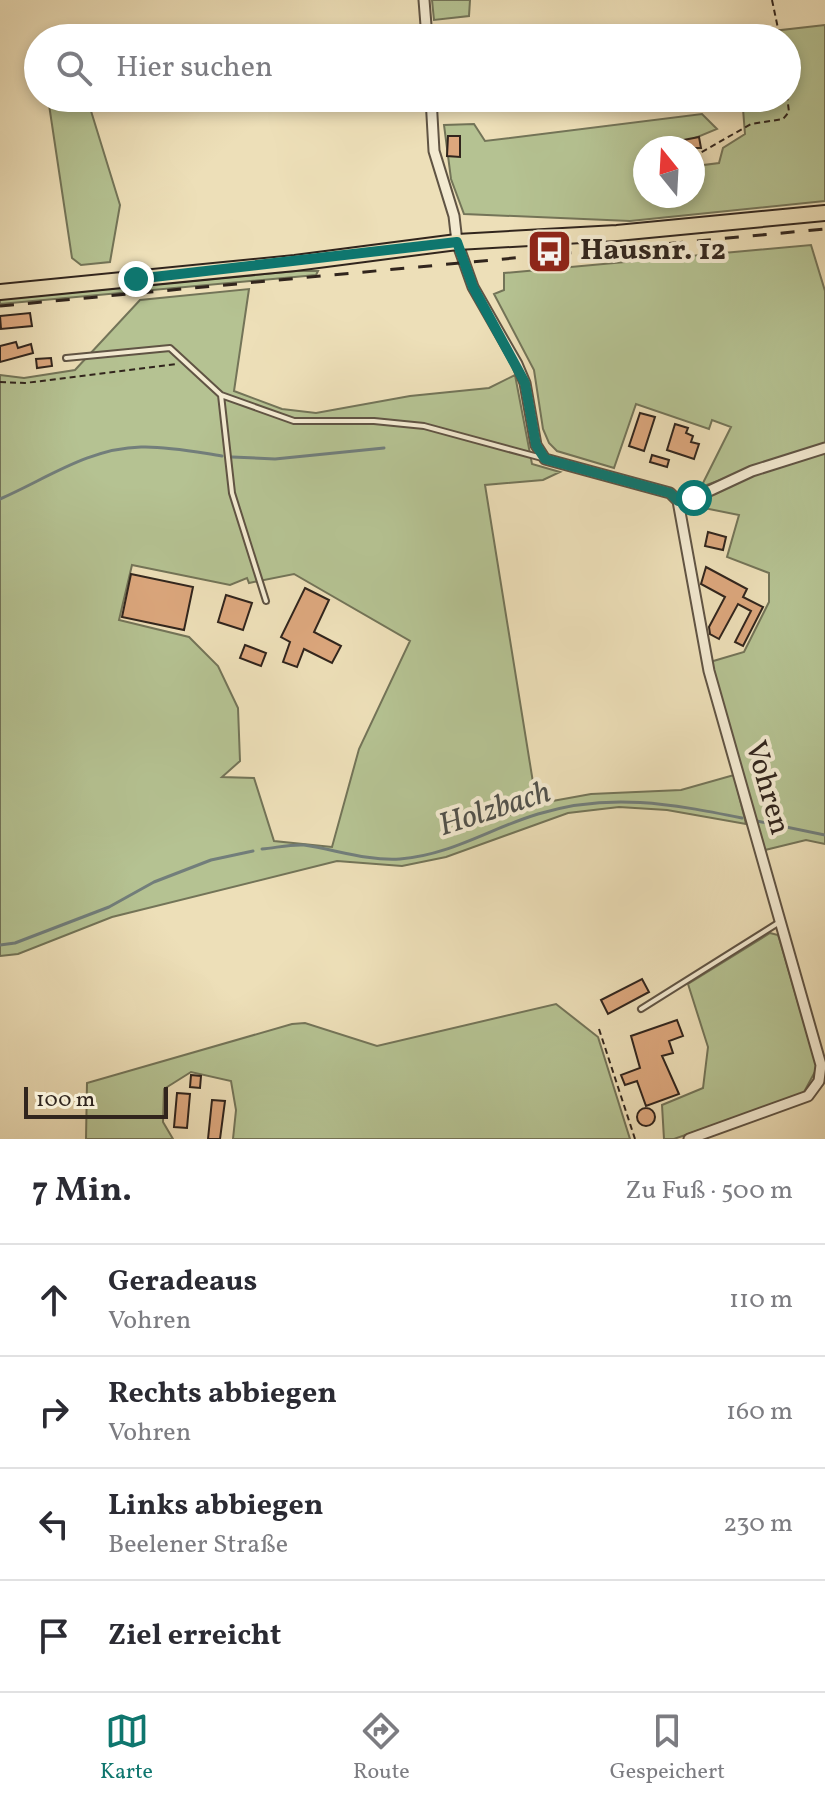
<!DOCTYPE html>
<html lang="de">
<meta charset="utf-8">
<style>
body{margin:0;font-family:Vollkorn,serif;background:#f7f7f7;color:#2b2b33}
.compass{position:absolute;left:633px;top:136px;width:72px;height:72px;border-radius:50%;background:#fff;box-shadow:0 4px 12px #0003;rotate:342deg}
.scale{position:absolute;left:24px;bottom:20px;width:144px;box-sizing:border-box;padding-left:8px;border:4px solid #31251d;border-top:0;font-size:22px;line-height:28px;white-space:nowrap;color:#31251d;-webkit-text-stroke:6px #f3ead1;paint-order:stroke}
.stop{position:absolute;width:24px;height:24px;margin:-18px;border:6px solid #0f766e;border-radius:50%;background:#fff}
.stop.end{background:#0f766e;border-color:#fff;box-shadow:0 2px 8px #0008}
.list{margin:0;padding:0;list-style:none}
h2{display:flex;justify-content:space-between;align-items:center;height:104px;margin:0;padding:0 32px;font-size:34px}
h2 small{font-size:26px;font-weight:400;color:#7c7c81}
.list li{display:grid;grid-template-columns:52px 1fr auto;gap:24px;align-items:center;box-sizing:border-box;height:112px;padding:0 32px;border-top:2px solid #e1e1e2}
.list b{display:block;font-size:30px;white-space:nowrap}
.list p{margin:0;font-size:26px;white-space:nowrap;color:#7c7c81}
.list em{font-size:26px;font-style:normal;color:#7c7c81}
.icon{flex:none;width:44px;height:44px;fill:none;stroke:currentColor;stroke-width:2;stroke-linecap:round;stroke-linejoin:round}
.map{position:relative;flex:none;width:825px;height:1139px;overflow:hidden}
.search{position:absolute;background:#fff;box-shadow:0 4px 12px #0003;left:24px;right:24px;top:24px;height:88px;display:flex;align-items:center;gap:20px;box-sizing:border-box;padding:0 28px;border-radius:44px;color:#7c7c81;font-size:30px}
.sheet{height:552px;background:#fff}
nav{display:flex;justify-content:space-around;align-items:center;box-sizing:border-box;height:112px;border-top:2px solid #e1e1e2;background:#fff;font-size:22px;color:#7c7c81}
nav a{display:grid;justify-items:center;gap:4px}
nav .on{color:#0f766e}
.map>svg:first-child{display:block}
</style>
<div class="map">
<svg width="825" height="1139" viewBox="0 0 825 1139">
<rect width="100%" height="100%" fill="#eddfb8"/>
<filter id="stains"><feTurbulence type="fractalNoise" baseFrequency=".0025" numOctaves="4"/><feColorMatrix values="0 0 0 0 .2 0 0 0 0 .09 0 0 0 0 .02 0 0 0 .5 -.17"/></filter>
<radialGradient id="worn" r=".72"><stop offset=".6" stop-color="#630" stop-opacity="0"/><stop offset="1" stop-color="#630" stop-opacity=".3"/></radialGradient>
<path fill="#b5c292" stroke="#737458" stroke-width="2" fill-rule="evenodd" d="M432 0H470L469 16 434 20Z
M825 25V201L630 221 464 214 451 179 444 125 474 124 485 141 702 114 717 129 671 148H645V196H693L696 166 719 163 723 148 745 134 743 109 768 106V98H787V38H764V32Z
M48 98H87L120 205 110 262 81 265 72 258Z
M811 245 825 291V443L701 487 731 427 712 420 709 429 636 404 614 468 557 451 549 443 543 429 534 370 494 294 504 290V273Z
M297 271H318L316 275 0 304V299Z
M249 289 234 391 282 409 316 413 410 396 489 388 515 375 532 464 560 472 543 480 485 485 536 801 507 816 536 804 591 794 681 790 734 775 746 824 667 810 619 807 568 813 446 857 402 866 337 861 112 917 18 954 0 956V375L24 378 75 370 140 300ZM132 565 230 585 247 578 249 583 294 574 410 641 359 749 332 847 274 841 254 778 222 777 240 761 238 708 218 666 189 637 119 620Z
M825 451V844L806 840 765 850 710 662 744 652 769 602V573L727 557 739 515 689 505 706 501 704 496 751 474Z
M770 933 778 935 780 941 817 1068 803 1094 674 1139H664L662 1105 703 1088 708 1047 688 984Z
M556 1004 598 1037 630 1139H233L236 1110 231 1081 191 1072 164 1089 163 1122 173 1139H86L87 1083 292 1024 305 1023 377 1046Z"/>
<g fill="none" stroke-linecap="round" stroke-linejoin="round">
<path stroke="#727e7b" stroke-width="3" d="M232 457 275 459 384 448
M0 499C46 479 89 448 141 447 167 446 196 452 222 456
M757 821 825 835
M262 849C275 848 291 844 304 845 337 850 367 861 400 859 451 855 491 828 538 814 609 792 672 804 742 818
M0 945 15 943 109 907 154 882 211 860 253 851"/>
</g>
<path fill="#dca77d" stroke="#31251d" stroke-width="2" d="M448 136H460V157L447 156Z
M699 137 701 148H664L663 144Z
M30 313 32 326 1 329 0 316Z
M16 342 18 348 31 344 33 353 0 362V346Z
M51 358 52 366 37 368 36 359Z
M640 413 655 417 644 451 629 446Z
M675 424 688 428 686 433 693 436 691 442 699 444 694 459 667 450Z
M652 455 669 460 667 467 650 462Z
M708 532 726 537 723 550 705 546Z
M706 567 747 589 743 597 763 607 743 646 735 642 751 611 738 604 719 639 710 634 709 627 725 597 701 584Z
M131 574 193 587 184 630 122 617Z
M305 588 329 600 314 632 341 646 332 663 304 649 297 667 283 662 290 642 281 637Z
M226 595 252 603 243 630 218 622Z
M245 645 266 653 261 666 240 658Z
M642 979 649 992 608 1014 601 1000Z
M677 1020 683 1036 669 1041 673 1053 662 1056 679 1094 646 1106 637 1081 625 1085 621 1075 640 1068 631 1036Z
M191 1075 201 1076 200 1088 190 1087Z
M177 1093 190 1094 187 1128 174 1127Z
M212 1100 225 1101 220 1139H208Z
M637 1117a9 9 0 1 1 18 0a9 9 0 1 1-18 0Z"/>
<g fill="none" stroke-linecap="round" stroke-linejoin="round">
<defs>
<path id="lane" d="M66 358 170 348 221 395 232 493 266 601
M221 395 294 421H374L424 426 542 458
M641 1009 778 923"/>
<path id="street" d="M424 0 427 38
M431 98 434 151 454 216 457 242 473 287 517 364 525 383 536 445 545 459 670 493 678 501 709 671 821 1065 819 1081 808 1096 689 1139
M678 501 694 498 752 471 825 448"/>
<path id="primary" d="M0 292 295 263 457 242 617 233 825 213"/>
</defs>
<use href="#lane" stroke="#605444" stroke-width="8"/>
<use href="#street" stroke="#605444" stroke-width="13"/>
<use href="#primary" stroke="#31251d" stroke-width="18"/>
<path stroke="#31251d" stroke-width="2" stroke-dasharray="6 4" stroke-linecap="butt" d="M772 0 780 38
M693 157 751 124 783 119 789 112 787 96
M0 382 25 383 177 364
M599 1029 635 1139"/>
<use href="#lane" stroke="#f3ead1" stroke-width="4"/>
<use href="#street" stroke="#f3ead1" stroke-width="9"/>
<use href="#primary" stroke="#eddfb8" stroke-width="14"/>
<path stroke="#31251d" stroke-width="3" stroke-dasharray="14 14" stroke-linecap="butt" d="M0 306 825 229"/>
</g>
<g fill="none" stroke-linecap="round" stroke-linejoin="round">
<path stroke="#0f766e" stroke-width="10" d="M136 279 457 242 473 287 525 383 536 445 545 459 670 493 678 501 694 498"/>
</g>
<defs>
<symbol id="bus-square" viewBox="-11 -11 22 22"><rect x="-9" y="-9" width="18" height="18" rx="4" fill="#8f2418" stroke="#f3ead1"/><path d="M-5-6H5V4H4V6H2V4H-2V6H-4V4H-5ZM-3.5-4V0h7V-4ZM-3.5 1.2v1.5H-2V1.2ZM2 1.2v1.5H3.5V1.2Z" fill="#fff"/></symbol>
</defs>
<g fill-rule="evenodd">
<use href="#bus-square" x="524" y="226" width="51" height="51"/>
</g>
<g text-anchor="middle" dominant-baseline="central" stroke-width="8" stroke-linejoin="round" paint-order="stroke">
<g font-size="30" font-weight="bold" fill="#31251d" stroke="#f3ead1" text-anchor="start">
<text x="580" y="251">Hausnr. 12</text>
</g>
<g font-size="30" fill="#31251d" stroke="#f3ead1">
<text transform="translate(767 788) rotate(74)">Vohren</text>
</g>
<g font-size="32" font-style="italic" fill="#51524c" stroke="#f3ead1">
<text transform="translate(495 810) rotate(-18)">Holzbach</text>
</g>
</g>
<rect width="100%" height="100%" filter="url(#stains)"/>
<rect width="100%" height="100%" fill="url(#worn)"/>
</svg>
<svg class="compass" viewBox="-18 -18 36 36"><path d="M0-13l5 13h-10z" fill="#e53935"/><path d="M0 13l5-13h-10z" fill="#7c7c81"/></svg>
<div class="scale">100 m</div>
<div class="stop" style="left:694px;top:498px"></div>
<div class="stop end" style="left:136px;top:279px"></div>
<div class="search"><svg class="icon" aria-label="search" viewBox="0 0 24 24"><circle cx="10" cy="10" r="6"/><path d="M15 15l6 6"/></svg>Hier suchen</div>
</div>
<section class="sheet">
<h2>7 Min.<small>Zu Fuß · 500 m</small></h2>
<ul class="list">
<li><svg class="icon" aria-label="ahead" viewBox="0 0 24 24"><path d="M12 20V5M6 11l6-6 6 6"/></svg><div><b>Geradeaus</b><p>Vohren</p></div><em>110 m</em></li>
<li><svg class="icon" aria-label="right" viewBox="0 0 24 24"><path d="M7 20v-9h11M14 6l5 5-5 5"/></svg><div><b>Rechts abbiegen</b><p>Vohren</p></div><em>160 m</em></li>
<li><svg class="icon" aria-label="left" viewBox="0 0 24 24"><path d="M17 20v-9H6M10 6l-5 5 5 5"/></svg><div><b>Links abbiegen</b><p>Beelener Straße</p></div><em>230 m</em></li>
<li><svg class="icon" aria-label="arrive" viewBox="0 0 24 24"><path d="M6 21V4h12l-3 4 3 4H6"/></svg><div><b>Ziel erreicht</b></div></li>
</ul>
</section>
<nav>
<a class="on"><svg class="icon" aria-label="map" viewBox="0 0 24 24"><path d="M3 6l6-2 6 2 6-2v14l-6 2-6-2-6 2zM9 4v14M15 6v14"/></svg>Karte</a>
<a><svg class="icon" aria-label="directions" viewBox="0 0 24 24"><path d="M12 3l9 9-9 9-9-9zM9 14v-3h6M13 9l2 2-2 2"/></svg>Route</a>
<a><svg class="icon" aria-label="saved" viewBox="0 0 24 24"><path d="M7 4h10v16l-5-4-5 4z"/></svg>Gespeichert</a>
</nav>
